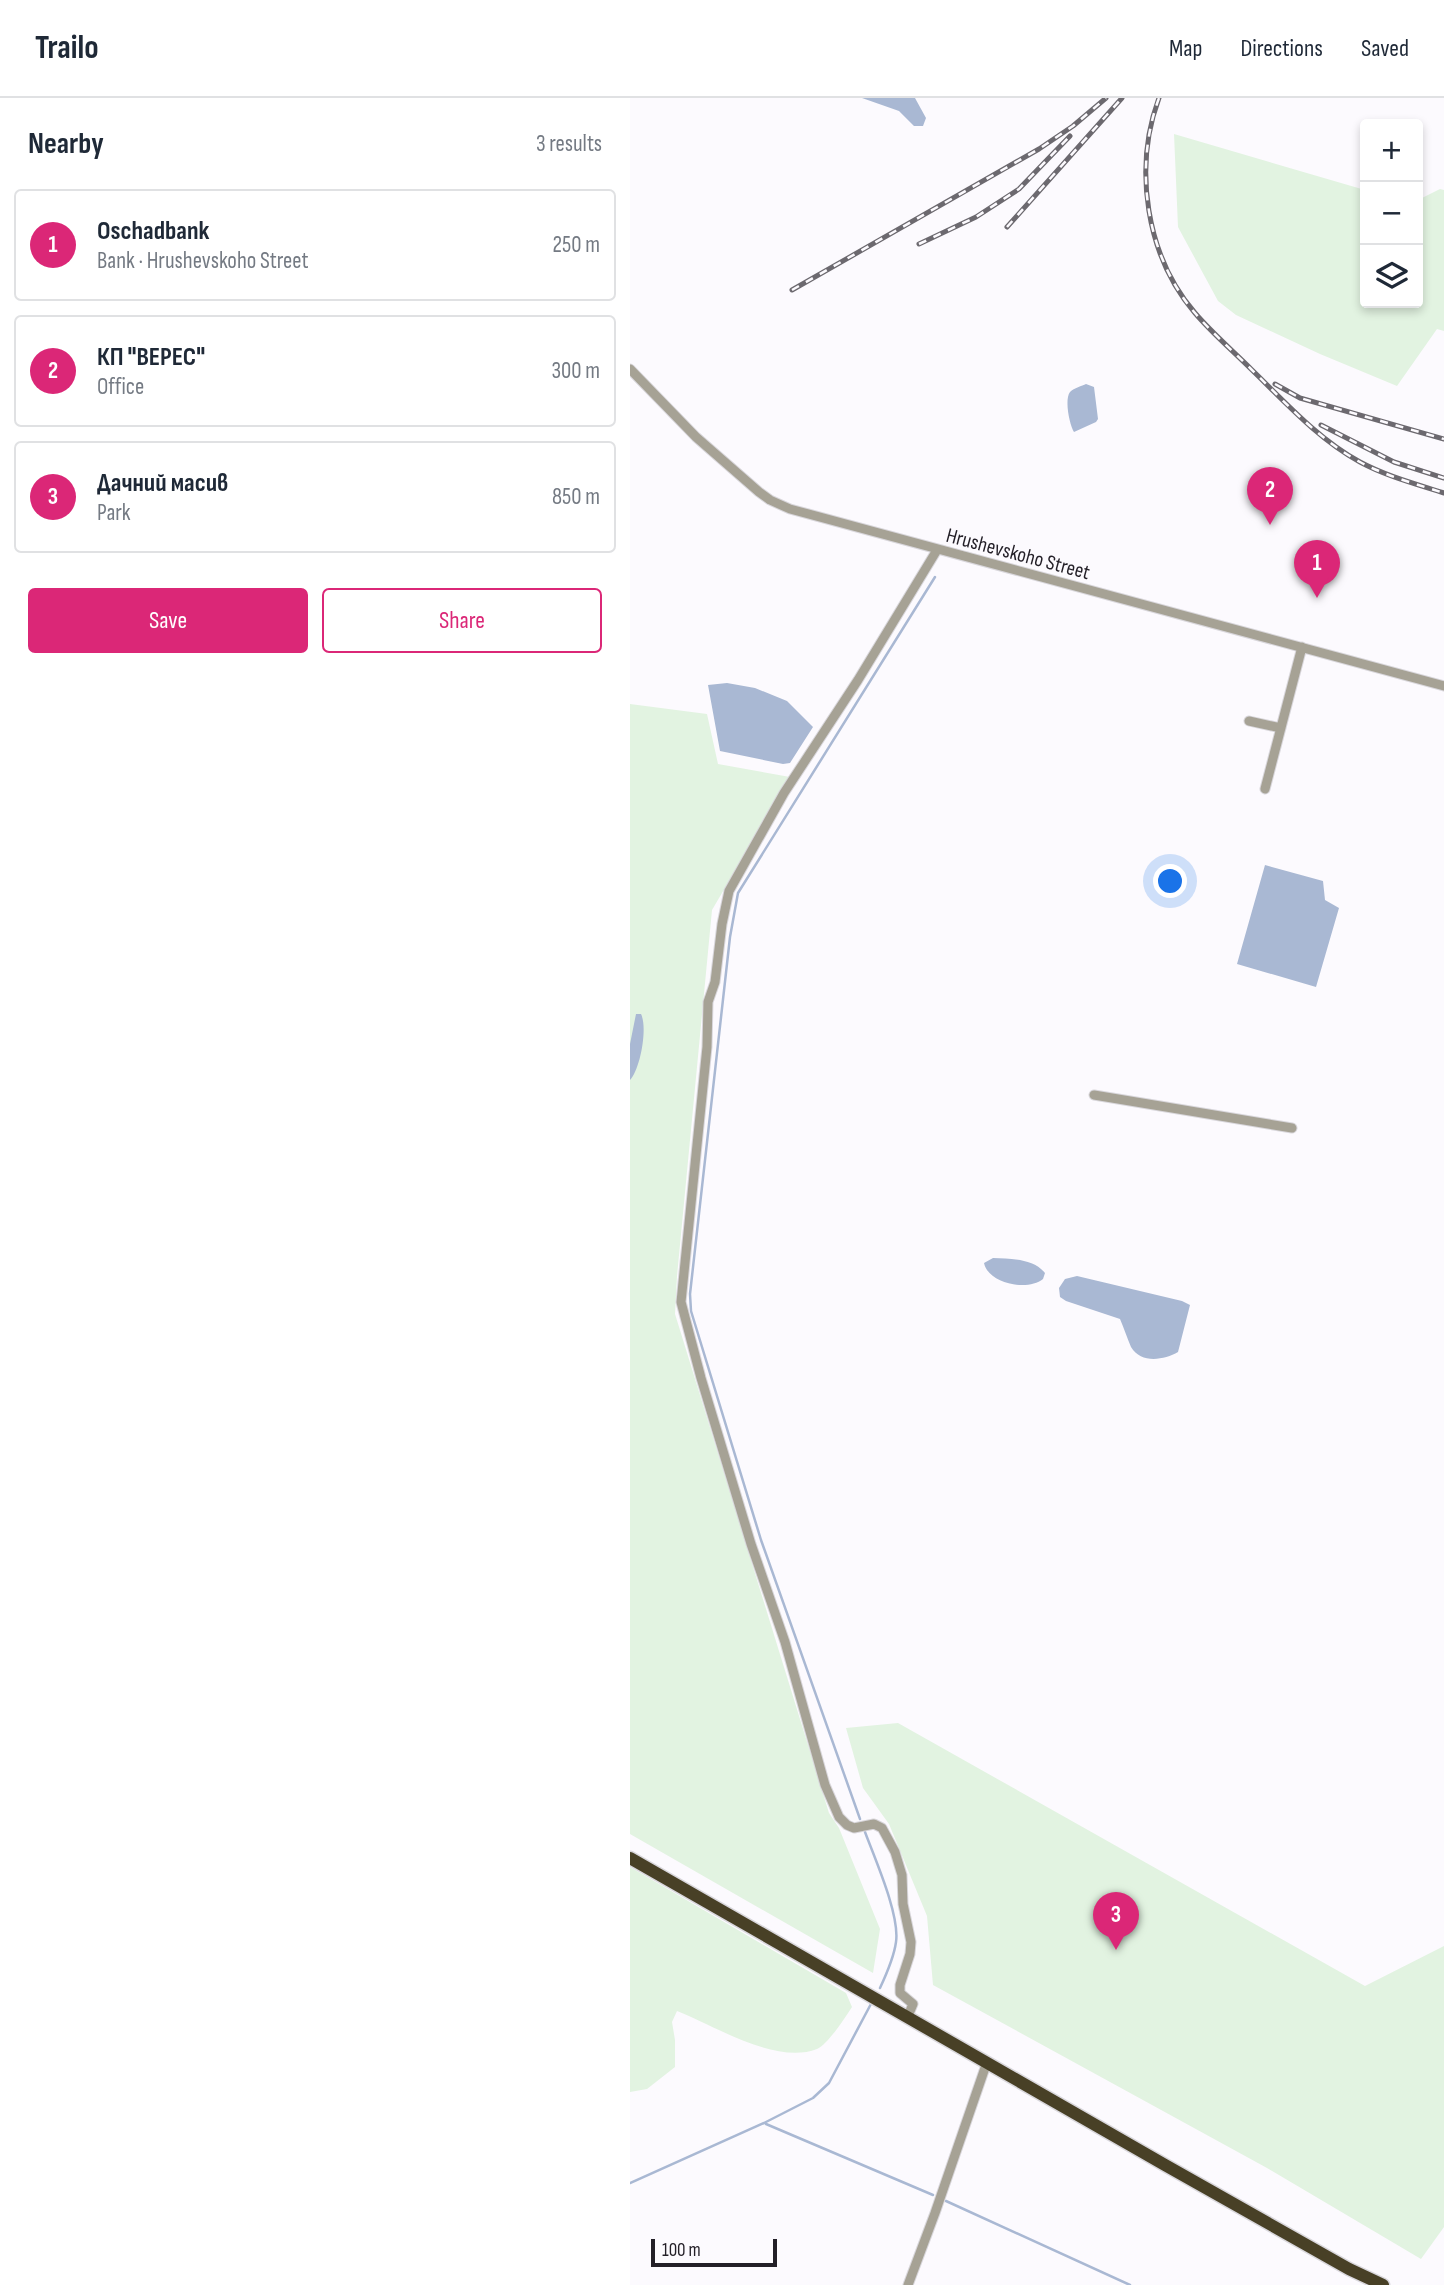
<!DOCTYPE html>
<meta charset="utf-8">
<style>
body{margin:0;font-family:"Sofia Sans Condensed",sans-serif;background:#f2f2f3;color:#1f2937}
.controls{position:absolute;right:21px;top:21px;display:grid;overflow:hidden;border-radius:7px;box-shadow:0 4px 10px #0003}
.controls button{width:63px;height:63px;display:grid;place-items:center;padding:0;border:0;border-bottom:2px solid #e0e1e3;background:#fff;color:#1f2937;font:35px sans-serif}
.scale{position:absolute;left:21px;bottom:18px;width:126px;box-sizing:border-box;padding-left:7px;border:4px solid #231f27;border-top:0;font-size:19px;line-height:24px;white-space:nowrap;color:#231f27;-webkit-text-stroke:5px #fcfafe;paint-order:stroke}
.you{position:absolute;left:541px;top:784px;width:24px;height:24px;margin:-18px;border:5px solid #fff;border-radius:50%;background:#1a73e8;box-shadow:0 0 0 10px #1a73e833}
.badge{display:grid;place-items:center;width:46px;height:46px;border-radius:50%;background:#db2777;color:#fff;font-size:23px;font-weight:700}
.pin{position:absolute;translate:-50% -58px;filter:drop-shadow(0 2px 4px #0008)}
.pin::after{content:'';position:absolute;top:37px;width:24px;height:21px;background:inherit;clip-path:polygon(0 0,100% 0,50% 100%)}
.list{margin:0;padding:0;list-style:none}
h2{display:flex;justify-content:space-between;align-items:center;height:91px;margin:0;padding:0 28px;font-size:30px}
h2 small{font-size:23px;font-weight:400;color:#747a83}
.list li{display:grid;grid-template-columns:46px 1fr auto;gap:21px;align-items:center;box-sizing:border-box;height:112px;margin:0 14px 14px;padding:0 14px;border:2px solid #e0e1e3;border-radius:7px}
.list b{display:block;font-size:26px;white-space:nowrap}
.list p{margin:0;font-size:23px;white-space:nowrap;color:#747a83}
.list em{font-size:23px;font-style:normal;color:#747a83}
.actions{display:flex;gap:14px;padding:21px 28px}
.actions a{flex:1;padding:16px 0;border:2px solid #db2777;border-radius:7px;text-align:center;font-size:24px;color:#db2777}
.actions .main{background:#db2777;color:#fff}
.icon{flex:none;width:38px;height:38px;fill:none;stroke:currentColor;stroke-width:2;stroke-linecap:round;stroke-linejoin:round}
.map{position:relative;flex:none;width:814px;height:2187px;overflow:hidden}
header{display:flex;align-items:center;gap:42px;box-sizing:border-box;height:98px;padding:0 35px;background:#fff;border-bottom:2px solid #e0e1e3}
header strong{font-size:33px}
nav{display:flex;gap:38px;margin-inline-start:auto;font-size:24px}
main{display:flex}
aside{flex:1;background:#fff}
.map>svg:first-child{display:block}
</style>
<header>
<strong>Trailo</strong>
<nav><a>Map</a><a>Directions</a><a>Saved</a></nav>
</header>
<main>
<aside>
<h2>Nearby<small>3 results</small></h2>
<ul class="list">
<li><span class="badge">1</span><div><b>Oschadbank</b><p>Bank · Hrushevskoho Street</p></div><em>250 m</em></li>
<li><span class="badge">2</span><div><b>КП &quot;ВЕРЕС&quot;</b><p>Office</p></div><em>300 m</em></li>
<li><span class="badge">3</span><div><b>Дачний масив</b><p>Park</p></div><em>850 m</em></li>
</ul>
<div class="actions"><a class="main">Save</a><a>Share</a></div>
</aside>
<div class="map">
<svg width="814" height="2187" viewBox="0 0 814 2187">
<rect width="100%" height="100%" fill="#fcfafe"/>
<path fill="#e2f3e1" d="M544 36 735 92V205H788V102L810 91 814 92V233L807 231 767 288 690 256 606 217 588 203 548 129Z
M0 606 77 616 88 666 160 679 82 812 47 1178 45 1216 199 1715 209 1730 250 1831 243 1875 0 1736Z
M268 1625 735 1888 814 1848V2129L791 2161 637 2070 303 1887 297 1818 259 1726 233 1690 216 1630Z
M0 1769 216 1895 222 1909C215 1920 198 1946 187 1951 146 1967 85 1928 47 1913L42 1924 45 1942V1969L17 1991 0 1994Z"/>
<path fill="#a9b8d3" d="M232 0H285L296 20 293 28H284L269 13Z
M456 286 464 289 468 321 466 324 444 334C440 328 434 302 440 294 444 290 452 288 456 286Z
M97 585 125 590 157 603 183 629 160 665 153 666 90 653 78 587Z
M635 767 693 783 695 802 709 810 686 889 607 866Z
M6 916H11C18 930 10 972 0 982V946Z
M363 1160C381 1161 403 1160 415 1175L413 1181C397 1194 358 1185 354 1165Z
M447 1178 552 1203 560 1207 548 1254C534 1262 511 1266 501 1249 497 1240 494 1230 490 1221L436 1203 430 1199 429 1190 435 1181Z"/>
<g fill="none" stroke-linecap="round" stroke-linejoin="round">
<path stroke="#a9b8d3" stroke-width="2.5" d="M230 1721 131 1442 61 1213 60 1196 100 839 108 795 305 479
M235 1734C245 1761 270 1817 266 1844 264 1859 257 1875 250 1890
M136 2026 303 2097
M0 2085 134 2025 183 2000 199 1985 242 1904
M316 2103 500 2187"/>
<defs>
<path id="minor" d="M0 271 66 339 129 394 140 402 160 411 814 588
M619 623 651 630
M635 691 672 549
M464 997 662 1030
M278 1918 283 1906 270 1895V1887L280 1856 281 1844 273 1806 272 1777 265 1754 252 1730 244 1726 224 1730 217 1727 209 1719 195 1687 155 1544 121 1446 71 1280 51 1204 77 949 78 904 85 884 92 826 99 793 154 695 228 582 307 452
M278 2187 305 2115 357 1964"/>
<path id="highway" d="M0 1760 535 2067 719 2171 753 2187"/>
</defs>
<use href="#minor" stroke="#d9d7dc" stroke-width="11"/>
<use href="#highway" stroke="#d9d7dc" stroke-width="15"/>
<use href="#minor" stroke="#a6a295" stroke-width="9"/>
<use href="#highway" stroke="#484026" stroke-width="12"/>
<defs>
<path id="rail" d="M529 0C503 70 516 158 565 215 582 235 602 252 621 271 655 304 688 341 730 364 756 378 786 386 814 395
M377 129 492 0
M289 146 346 119 389 91 440 38
M162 192 409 51 443 28 476 0
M645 286 670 300 814 341
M691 327 764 364 814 380"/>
</defs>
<use href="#rail" stroke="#6c696f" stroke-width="5"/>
<use href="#rail" stroke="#fcfafe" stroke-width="2.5" stroke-dasharray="8" stroke-linecap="butt"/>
</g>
<g text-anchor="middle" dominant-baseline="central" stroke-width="7" stroke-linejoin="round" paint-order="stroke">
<g font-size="21" fill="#231f27" stroke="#fcfafe">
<text transform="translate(388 456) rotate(15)">Hrushevskoho Street</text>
</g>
</g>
</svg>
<div class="controls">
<button>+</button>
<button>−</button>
<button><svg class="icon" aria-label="layers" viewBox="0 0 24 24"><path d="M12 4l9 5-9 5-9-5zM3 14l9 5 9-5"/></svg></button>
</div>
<div class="scale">100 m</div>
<div class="you"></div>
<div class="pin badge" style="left:687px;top:500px">1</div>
<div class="pin badge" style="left:640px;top:427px">2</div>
<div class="pin badge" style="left:486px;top:1852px">3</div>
</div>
</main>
